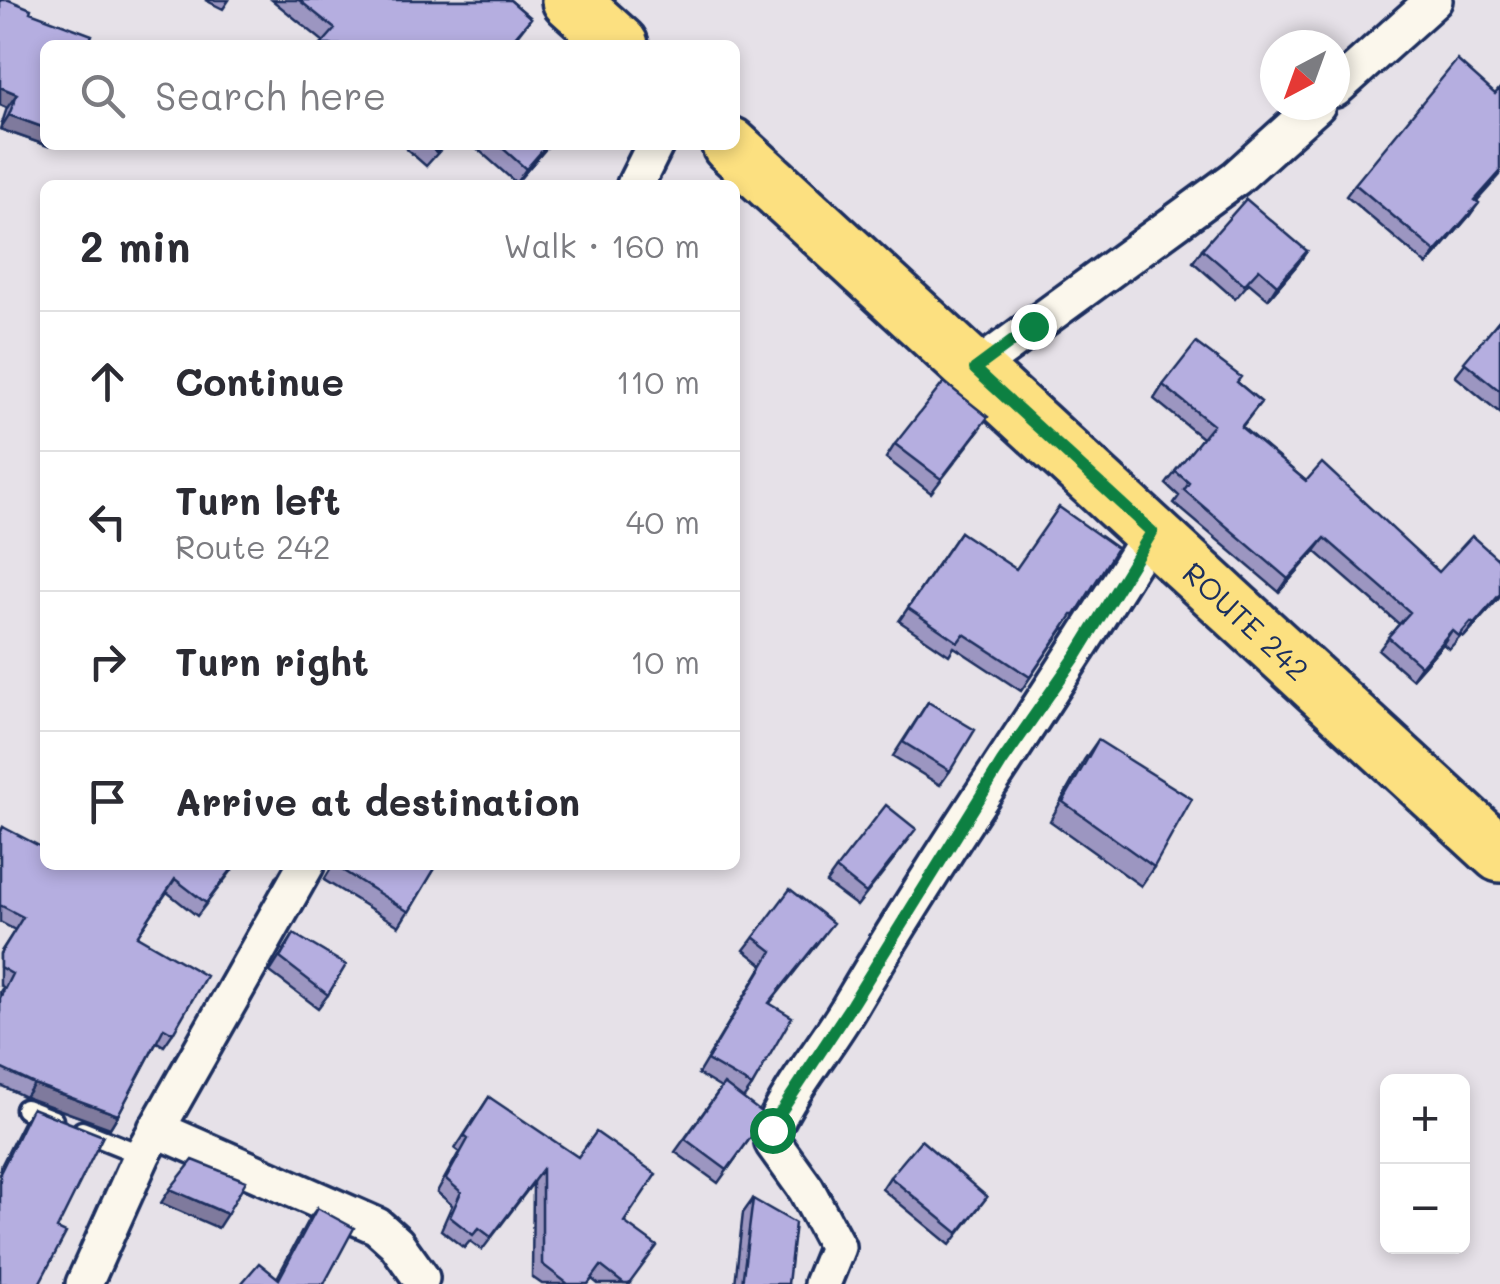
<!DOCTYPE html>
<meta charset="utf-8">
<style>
body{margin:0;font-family:Mali,sans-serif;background:#f2f2f3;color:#2b2b33}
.controls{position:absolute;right:30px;bottom:30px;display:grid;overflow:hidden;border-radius:15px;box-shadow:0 5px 15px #0003}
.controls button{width:90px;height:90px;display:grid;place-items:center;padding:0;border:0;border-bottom:2px solid #e1e1e2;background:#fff;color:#2b2b33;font:50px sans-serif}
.compass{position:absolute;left:1260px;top:30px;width:90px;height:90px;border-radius:50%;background:#fff;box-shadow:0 5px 15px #0003;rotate:221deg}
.stop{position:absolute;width:30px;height:30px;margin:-22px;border:8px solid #0b8043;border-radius:50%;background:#fff}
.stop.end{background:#0b8043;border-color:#fff;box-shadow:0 2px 10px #0008}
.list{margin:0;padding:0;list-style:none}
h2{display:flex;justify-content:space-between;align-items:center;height:130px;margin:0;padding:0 40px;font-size:42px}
h2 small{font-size:32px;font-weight:400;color:#7c7c81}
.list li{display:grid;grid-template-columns:65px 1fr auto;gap:30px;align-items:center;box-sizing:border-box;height:140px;padding:0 40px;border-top:2px solid #e1e1e2}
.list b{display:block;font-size:38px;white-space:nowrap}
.list p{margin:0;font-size:32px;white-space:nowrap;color:#7c7c81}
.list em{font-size:32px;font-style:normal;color:#7c7c81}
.icon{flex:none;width:55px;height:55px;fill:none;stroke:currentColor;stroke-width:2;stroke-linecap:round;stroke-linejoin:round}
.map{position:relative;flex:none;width:1500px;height:1284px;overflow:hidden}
.search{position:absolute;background:#fff;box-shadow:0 5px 15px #0003;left:40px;top:40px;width:700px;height:110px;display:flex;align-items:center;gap:25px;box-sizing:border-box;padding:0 35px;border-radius:15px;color:#7c7c81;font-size:38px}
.panel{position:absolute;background:#fff;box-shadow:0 5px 15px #0003;left:40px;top:180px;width:700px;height:690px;border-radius:15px}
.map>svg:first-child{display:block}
</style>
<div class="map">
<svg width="1500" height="1284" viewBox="0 0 1500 1284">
<rect width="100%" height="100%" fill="#e6e1e8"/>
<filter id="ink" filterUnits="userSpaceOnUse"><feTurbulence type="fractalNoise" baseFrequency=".01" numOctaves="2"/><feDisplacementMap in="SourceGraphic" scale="20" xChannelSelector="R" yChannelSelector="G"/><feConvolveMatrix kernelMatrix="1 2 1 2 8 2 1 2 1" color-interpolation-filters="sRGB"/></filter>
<g filter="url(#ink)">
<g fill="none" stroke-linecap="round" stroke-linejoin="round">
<defs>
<path id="lane" d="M25 1109 53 1120
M82 1131 142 1155"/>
<path id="street" d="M1335 89 1434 0
M635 185 655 145
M975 369 1236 178 1317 105
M156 1129 377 1226 396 1243 421 1278
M84 1284 142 1155 306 865
M822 1284 837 1247 806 1189 773 1143 772 1130C793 1084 828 1045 853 1001 947 841 1055 690 1151 532"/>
<g id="primary">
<path d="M570 0 620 45"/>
<path id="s1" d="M730 145 1500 854"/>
</g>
</defs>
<use href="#lane" stroke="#1b2f5e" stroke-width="25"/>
<use href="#street" stroke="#1b2f5e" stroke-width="42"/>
<use href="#primary" stroke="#1b2f5e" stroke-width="62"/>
<use href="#lane" stroke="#fbf7ec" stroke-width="18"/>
<use href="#street" stroke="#fbf7ec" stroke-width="35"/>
<use href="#primary" stroke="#fce080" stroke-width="55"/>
</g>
<path fill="#9c96c1" stroke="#1b2f5e" stroke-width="2.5" d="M0 0 30 12 48 146 0 129 7 108 0 105Z
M205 0H229L223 9Z
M272 0H510L531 18 510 45 324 42Z
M402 145H445L426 166Z
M473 145H549L516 183Z
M1355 184 1477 201 1470 215 1427 265 1346 196Z
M1202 249 1307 251 1297 265 1268 299 1249 283 1235 299 1193 262Z
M1500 319V413L1455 376Z
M1237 382 1261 402 1242 427 1306 481 1439 572 1500 597 1464 637 1462 635 1449 649 1443 644 1412 679 1379 650 1399 624 1315 551 1279 592 1174 503 1179 496 1166 484 1202 438 1154 399 1163 385Z
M979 431 931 493 886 458 895 444Z
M960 532 1065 629H1063L1021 691 954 647 949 655 899 621Z
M928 702 950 771 940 785 893 756Z
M1098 740 1154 867 1141 886 1050 821 1084 760Z
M3 827 45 865H236L197 916 167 892 137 936 173 1033 164 1046 157 1042 118 1115 110 1128 25 1097 0 1085V992L3 987 0 985V953L15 930 0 922V832Z
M907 842 857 906 826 883 836 869Z
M333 865H437L399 926 324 880Z
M294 934 328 995 318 1008 270 972Z
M823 936 770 1003 752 1086 743 1099 761 1123 718 1183 675 1152 721 1088 698 1074 763 965 744 950 754 937Z
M489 1097 624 1222 630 1284H598L592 1279 588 1284H542L532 1277 533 1183 482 1250 470 1241 464 1248 441 1230 452 1205 437 1192 459 1152 455 1149Z
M32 1108 57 1229 0 1284V1168L23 1122Z
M890 1177 987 1197 950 1245 882 1189Z
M753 1199 788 1284H735L743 1213Z
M317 1208 324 1284 277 1278 308 1220Z"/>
<path fill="#7f7a9d" stroke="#1b2f5e" stroke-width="2.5" d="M0 87 17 94 7 108 0 105Z
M9 115 45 128V145H49L48 146 0 129Z
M547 145H549L516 183 526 169Z
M1500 172V175L1467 212 1475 200Z
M1479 203 1470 215 1427 265 1436 252Z
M1307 251 1297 265 1268 299 1277 285Z
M1325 538 1315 551 1279 592 1288 579Z
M1500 594V597L1464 637 1474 624Z
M1452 630 1443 644 1412 679 1421 666Z
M34 1084 118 1115 110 1128 25 1097Z
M170 1189 227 1214 218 1228 161 1203Z"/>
<path fill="#b5aee0" stroke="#1b2f5e" stroke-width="2.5" d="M0 0H9L31 9 30 12 92 35 88 45H45V128L9 115 17 94 0 87Z
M299 0H510L531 18 509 44 510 45H321L335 29Z
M1457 60 1495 94 1500 88V172L1475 200 1479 203 1436 252 1355 184Z
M428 145H442L436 152Z
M499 145H547L526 169Z
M1246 199 1307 251 1277 285 1259 269 1244 285 1202 249Z
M1500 319V391L1464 362Z
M1196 343 1241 377 1237 382 1261 402 1241 427 1306 481 1322 463 1439 572 1472 536 1500 561V594L1474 624 1471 622 1459 636 1452 630 1421 666 1388 637 1410 612 1325 538 1288 579 1184 490 1189 483 1175 471 1213 425 1163 385Z
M944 382 988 417 941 479 895 444Z
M1059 507 1117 548 1075 615H1072L1030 677 964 634 958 642 908 608 960 532 1016 569Z
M928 702 975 730 950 771 903 742Z
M1098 740 1192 799 1154 867 1063 802Z
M886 805 916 829 866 893 836 869Z
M3 827 45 849V865H235L206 903 175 879 137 936 206 976 173 1033 164 1028 118 1115 34 1084 0 1068V998L12 974 0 967V954L23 917 0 905V834Z
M334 865H437L409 912Z
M790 889 833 923 769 1003 792 1017 752 1086 707 1060 772 951 754 937Z
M294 934 346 965 328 995 280 958Z
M724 1084 761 1112V1123L727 1170 685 1139Z
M489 1097 578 1157 596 1132 656 1174 624 1222 657 1246 629 1284H624L601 1266 588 1284H568L542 1264V1170L491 1237 479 1228 473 1235 450 1217 461 1192 446 1179 468 1139 464 1136Z
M32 1108 103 1136 57 1229 66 1233 39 1284H0V1173Z
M921 1140 987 1197 958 1233 890 1177Z
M193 1160 246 1181 227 1214 170 1189Z
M753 1199 795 1223 788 1284H742Z
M317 1208 354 1228 324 1284H241L259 1263 279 1279Z"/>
</g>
<g fill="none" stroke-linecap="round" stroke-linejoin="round" filter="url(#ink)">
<path stroke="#0b8043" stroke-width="12" d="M772 1130 780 1113 852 1004 1002 762 1076 656 1152 532 975 369 1033 326"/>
</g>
<g text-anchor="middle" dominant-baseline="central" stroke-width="9" stroke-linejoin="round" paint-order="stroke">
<g font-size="30" fill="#1b2f5e" stroke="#fbf7ec">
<text stroke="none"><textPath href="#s1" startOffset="702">ROUTE 242</textPath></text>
</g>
</g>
</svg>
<div class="controls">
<button>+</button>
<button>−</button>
</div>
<svg class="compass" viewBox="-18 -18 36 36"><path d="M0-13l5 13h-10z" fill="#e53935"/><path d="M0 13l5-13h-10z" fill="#7c7c81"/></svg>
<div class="stop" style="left:772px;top:1130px"></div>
<div class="stop end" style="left:1033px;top:326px"></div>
<div class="search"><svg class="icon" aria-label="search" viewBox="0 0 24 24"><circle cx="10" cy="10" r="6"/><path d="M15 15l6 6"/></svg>Search here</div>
<section class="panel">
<h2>2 min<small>Walk · 160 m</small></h2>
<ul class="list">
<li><svg class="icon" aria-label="ahead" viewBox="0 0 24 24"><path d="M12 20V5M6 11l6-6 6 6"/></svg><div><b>Continue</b></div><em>110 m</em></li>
<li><svg class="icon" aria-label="left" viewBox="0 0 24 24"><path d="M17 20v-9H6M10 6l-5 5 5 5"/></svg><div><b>Turn left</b><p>Route 242</p></div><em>40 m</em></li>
<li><svg class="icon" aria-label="right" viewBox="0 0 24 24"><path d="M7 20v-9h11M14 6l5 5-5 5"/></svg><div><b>Turn right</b></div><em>10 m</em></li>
<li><svg class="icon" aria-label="arrive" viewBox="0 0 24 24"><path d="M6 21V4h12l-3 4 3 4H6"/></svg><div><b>Arrive at destination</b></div></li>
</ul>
</section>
</div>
